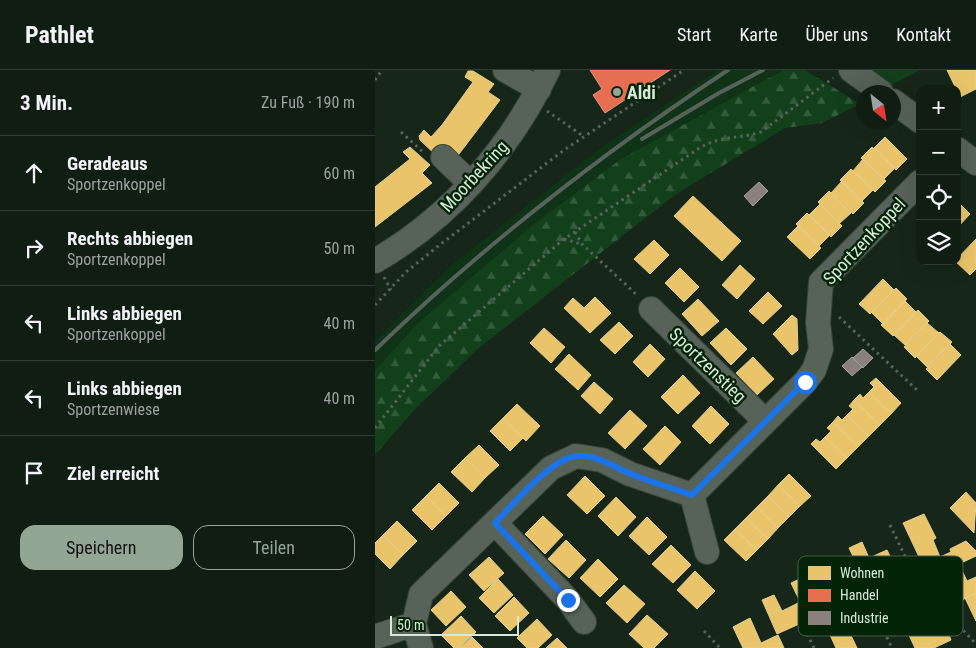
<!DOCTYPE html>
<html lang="de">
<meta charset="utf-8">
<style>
body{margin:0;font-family:"Roboto Condensed",sans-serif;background:#19261c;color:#f1f3f6}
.controls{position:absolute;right:15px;top:15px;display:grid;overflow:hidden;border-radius:10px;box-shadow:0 5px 20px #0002}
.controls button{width:45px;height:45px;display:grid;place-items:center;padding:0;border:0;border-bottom:1px solid #303b33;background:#101d13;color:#f1f3f6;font:25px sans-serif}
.compass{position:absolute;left:481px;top:15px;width:45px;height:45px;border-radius:50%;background:#101d13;box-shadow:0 5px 20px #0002;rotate:150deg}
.scale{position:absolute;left:15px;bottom:12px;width:129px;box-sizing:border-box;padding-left:5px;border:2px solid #d7ead8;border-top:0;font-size:14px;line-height:18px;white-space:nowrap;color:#d7ead8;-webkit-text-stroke:4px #04240a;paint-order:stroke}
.stop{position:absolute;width:15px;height:15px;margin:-11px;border:4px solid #1a73e8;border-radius:50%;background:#fff}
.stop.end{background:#1a73e8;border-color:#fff;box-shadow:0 1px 5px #0008}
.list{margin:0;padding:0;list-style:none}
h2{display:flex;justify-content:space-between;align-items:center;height:65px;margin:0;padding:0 20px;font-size:21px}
h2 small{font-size:16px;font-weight:400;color:#9ca2a0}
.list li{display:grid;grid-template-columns:32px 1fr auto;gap:15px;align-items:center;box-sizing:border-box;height:75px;padding:0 20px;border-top:1px solid #303b33}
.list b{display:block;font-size:19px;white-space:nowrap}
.list p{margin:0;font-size:16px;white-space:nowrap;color:#9ca2a0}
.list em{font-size:16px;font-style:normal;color:#9ca2a0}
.actions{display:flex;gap:10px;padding:15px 20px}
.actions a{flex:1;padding:11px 0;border:1px solid #93a695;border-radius:15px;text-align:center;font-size:18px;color:#93a695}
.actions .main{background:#93a695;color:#111}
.icon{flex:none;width:28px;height:28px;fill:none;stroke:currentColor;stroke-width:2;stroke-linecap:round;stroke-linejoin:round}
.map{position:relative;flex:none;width:601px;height:578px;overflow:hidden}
header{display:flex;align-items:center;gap:30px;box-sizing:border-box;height:70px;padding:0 25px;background:#101d13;border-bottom:1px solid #303b33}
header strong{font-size:24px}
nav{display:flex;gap:28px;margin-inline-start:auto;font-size:18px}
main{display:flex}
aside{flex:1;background:#101d13}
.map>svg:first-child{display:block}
</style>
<header>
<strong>Pathlet</strong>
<nav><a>Start</a><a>Karte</a><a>Über uns</a><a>Kontakt</a></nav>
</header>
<main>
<aside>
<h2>3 Min.<small>Zu Fuß · 190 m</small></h2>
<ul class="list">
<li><svg class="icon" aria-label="ahead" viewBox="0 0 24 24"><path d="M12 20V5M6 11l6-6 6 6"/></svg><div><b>Geradeaus</b><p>Sportzenkoppel</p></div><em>60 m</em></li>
<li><svg class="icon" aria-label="right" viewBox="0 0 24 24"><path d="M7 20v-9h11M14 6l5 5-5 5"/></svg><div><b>Rechts abbiegen</b><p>Sportzenkoppel</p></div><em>50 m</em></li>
<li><svg class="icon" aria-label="left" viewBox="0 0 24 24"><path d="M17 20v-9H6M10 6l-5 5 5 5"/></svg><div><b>Links abbiegen</b><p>Sportzenkoppel</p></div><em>40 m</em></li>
<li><svg class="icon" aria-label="left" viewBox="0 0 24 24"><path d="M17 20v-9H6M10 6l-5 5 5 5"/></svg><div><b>Links abbiegen</b><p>Sportzenwiese</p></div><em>40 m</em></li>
<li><svg class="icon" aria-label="arrive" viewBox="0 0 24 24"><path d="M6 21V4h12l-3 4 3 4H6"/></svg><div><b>Ziel erreicht</b></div></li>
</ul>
<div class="actions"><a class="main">Speichern</a><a>Teilen</a></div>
</aside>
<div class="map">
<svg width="601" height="578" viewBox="0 0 601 578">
<defs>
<pattern id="forest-firs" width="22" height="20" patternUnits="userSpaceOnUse" patternTransform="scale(1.25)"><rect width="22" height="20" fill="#11401b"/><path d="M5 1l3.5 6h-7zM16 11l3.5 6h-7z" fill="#335c3b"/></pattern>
</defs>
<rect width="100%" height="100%" fill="#162719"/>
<path fill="#0f3316" d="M343 0H408L246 89 159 154 43 253 0 300V271L76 195 231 74Z"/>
<path fill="#11401b" d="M477 0H545L505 21Z"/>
<path fill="url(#forest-firs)" d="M408 0H430L485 34 447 53 410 58 301 124 105 277 41 338 0 385V300L43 253 159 154 246 89Z"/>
<path fill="#e9c46a" stroke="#e4cf8b" d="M572 0H601V19L585 27Z
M93 1H98L119 14 113 22 125 30 81 88 63 87 45 70 44 66 49 60 56 67 67 55 98 12 90 7Z
M510 67 532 89 521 100 499 78Z
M35 77 55 95 47 103 57 113 0 157V117L35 89 28 82Z
M497 77 520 98 509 109 486 88Z
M488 89 511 111 500 122 478 101Z
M476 99 498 120 487 131 465 110Z
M467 111 489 133 478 144 456 123Z
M454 121 476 143 465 153 443 132Z
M318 126 366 171 347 191 299 146Z
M582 131 595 144 582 158Z
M445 134 467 156 456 167 434 145Z
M432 143 455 165 444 176 421 154Z
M423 156 446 178 435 189 412 167Z
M601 169V199L595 205 580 191Z
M279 170 294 185 275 204 259 189Z
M365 195 380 209 362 229 347 215Z
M305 198 324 217 309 232 290 213Z
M508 209 519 220 495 244 484 234Z
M521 218 532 229 508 254 497 243Z
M393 222 407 236 388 254 374 241Z
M220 227 236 243 215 263 189 238 198 228 209 238Z
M323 229 344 251 327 266 307 244Z
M530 231 541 242 518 266 506 255Z
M543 240 554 251 530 275 519 265Z
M417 245 422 249 423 280 417 285 398 264Z
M244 252 258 266 240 284 225 270Z
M552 253 564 263 540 288 529 277Z
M169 258 190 277 176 293 155 273Z
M351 258 372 279 356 295 335 273Z
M565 262 577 272 552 297 541 286Z
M275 274 290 289 273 307 258 292Z
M575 274 586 285 562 310 551 299Z
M194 284 216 305 203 320 180 299Z
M378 287 399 309 382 325 361 303Z
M308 305 325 323 303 344 286 327Z
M501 308 526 333 516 344 494 322 499 317 495 313Z
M219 312 238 329 225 344 206 326Z
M494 322 516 344 505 355 479 330 485 324 488 328Z
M479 330 505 355 494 366 472 345 478 339 474 336Z
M142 334 165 356 151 371 128 348Z
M336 336 354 354 335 374 317 356Z
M255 340 272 356 250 379 233 363Z
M472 345 494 366 483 377 458 352 463 346 467 350Z
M128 348 148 368 135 381 115 361Z
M458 352 483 377 472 388 450 367 456 361 452 358Z
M290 356 306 372 285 395 268 379Z
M450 367 472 388 461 399 436 374 441 369 445 372Z
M104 375 124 395 110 408 90 388Z
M90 388 110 408 97 422 76 402Z
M414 404 436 426 425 436 403 415Z
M210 406 230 426 212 444 192 425Z
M64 413 84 433 71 446 51 426Z
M403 415 425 436 414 447 393 426Z
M591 422 601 433 599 463 575 438Z
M51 426 71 446 57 460 37 440Z
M393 426 414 447 403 458 382 437Z
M241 427 261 447 243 466 223 446Z
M382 437 403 458 393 469 371 448Z
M549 444 561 468 558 470 565 487 576 482 575 479 591 471 601 481V486L554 508 528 453Z
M168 446 188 465 170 484 150 464Z
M272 447 292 467 274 485 254 466Z
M371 448 393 469 382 480 360 459Z
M22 451 42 471 28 485 8 465Z
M360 459 382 480 371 491 349 470Z
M8 465 28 485 15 499 0 484V473Z
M191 470 211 490 194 508 173 489Z
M487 472 494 488 512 480 520 497 490 511 474 478Z
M296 475 316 495 298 513 277 494Z
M114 487 129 503 109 521 94 505Z
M223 489 243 509 225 527 205 508Z
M584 494 592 511 601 507V523L581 533 566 502Z
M320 501 340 521 322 539 302 520Z
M429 507 436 523 454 515 462 532 432 546 416 513Z
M123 509 138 525 119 543 104 528Z
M249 515 270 534 252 553 231 533Z
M76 521 91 537 71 556 56 540Z
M601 523V551L590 528Z
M399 525 407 541 425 532 433 550 402 564 387 530Z
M139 527 154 543 135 561 120 546Z
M543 539 555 565 571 557 576 570 559 578H540L526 548Z
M272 545 293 564 279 578H269L254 564Z
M86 546 101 562 84 578H79L66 565Z
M375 548 386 573 403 565 409 578H368L358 557Z
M162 549 177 565 163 578H152L142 568Z
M472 557 482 578H461L455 565Z
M97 567 108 578H85Z
M182 568 192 578H171Z"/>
<path fill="#e76f51" stroke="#e2947a" d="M215 0H295L230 43 218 25 227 19Z"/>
<path fill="#8a817c" stroke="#a1a098" d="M384 112 393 121 378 136 369 126Z
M488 279 498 288 488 298 478 288Z
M477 287 487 297 477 306 467 296Z"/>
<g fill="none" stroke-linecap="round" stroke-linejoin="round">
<defs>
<path id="minor" d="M130 0 164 19
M476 0 506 22
M518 31 545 51
M582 79 601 93
M68 87 96 114
M0 191C76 147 135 79 173 0
M276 239 390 351
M317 425 332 482
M120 453 193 530 209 552
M0 567 39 554
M46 578 39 554 46 524 176 398 201 386 227 390 255 404 317 425 430 312 439 300 446 279 443 253 446 212 545 112"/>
</defs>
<use href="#minor" stroke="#364438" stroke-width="26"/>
<path stroke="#576359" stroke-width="3" stroke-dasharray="2.5 4" stroke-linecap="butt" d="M0 10 7 0
M172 41 208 66
M26 62 49 83
M200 162 207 174 263 226
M189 169 206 174
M9 207 16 220
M0 235 31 202 62 177 189 80 309 0
M464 247 542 320
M0 358 64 276 189 169 326 77C349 65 364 69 386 62L458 8
M515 455 542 511 601 574
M495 532 517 578
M329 561 345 578
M439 578 431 562 542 511"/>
<use href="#minor" stroke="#576359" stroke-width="24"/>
<path stroke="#576359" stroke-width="4" d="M267 69 344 23 388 0
M0 280C107 177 229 82 353 0"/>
</g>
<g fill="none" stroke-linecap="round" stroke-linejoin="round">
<path stroke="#1a73e8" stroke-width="6" d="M193 530 120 453C138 435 176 388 202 386 220 384 239 397 256 404 276 412 297 418 317 425L430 312"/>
</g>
<circle fill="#93a695" stroke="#04240a" stroke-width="2" cx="242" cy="22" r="5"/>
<g text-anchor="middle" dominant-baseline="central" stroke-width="5" stroke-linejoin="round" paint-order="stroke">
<g font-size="18" font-weight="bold" fill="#d7ead8" stroke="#04240a" text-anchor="start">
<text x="252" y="22">Aldi</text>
</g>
<g font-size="18" fill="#d7ead8" stroke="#04240a">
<text transform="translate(99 106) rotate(-47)">Moorbekring</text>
<text transform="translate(489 171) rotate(-47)">Sportzenkoppel</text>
<text transform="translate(333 295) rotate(44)">Sportzenstieg</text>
</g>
</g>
<rect x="423" y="486" width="165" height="80" rx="8" fill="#04240a" stroke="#435f48" stroke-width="1"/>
<rect x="433" y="496" width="23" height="14" fill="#e9c46a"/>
<rect x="433" y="519" width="23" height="13" fill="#e76f51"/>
<rect x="433" y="541" width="23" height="14" fill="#8a817c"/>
<g font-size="14" fill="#d7ead8">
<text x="465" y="508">Wohnen</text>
<text x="465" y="530">Handel</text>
<text x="465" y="553">Industrie</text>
</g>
</svg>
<div class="controls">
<button>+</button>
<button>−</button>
<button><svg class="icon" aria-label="locate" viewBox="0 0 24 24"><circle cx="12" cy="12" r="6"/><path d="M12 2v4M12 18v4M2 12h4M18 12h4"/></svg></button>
<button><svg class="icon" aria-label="layers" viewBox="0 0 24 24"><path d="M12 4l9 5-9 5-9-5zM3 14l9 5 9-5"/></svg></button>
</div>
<svg class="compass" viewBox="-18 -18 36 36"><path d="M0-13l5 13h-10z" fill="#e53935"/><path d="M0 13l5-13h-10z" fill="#9ca2a0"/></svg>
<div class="scale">50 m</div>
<div class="stop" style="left:430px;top:312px"></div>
<div class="stop end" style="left:193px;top:530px"></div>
</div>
</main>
